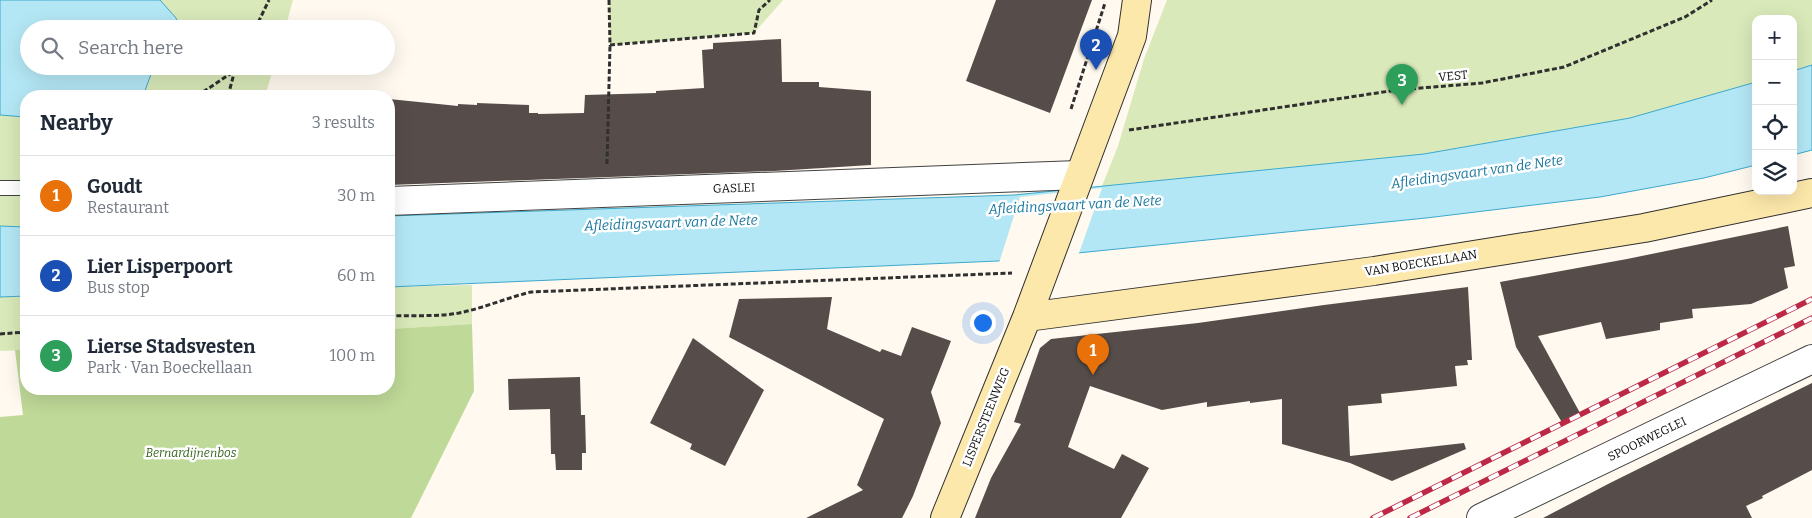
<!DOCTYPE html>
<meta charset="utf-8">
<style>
body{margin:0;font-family:Bitter,serif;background:#f2f2f3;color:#1f2937}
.controls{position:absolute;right:15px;top:15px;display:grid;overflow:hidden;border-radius:10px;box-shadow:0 5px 20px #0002}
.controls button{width:45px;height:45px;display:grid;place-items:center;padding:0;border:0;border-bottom:1px solid #e0e1e3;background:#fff;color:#1f2937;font:25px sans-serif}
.you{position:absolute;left:982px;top:322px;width:18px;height:18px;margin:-12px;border:4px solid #fff;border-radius:50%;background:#1a73e8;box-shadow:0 0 0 8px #1a73e833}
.badge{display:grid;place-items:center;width:32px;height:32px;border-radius:50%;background:#bc2845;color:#fff;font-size:16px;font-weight:700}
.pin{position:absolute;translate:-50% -41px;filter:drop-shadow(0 1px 2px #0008)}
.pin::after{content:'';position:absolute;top:26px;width:18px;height:15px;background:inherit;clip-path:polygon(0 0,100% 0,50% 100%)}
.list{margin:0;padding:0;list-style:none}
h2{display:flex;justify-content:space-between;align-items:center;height:65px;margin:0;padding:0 20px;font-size:21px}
h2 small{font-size:16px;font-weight:400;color:#747a83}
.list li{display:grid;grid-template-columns:32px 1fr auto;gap:15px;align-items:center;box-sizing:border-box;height:80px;padding:0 20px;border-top:1px solid #e0e1e3}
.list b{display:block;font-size:19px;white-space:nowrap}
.list p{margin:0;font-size:16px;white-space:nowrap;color:#747a83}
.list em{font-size:16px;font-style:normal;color:#747a83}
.icon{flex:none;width:28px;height:28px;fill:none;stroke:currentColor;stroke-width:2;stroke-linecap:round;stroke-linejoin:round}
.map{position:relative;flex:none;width:1812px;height:518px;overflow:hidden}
.search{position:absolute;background:#fff;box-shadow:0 5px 20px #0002;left:20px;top:20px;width:375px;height:55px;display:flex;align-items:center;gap:12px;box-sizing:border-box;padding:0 18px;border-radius:28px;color:#747a83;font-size:19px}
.panel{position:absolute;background:#fff;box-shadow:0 5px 20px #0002;left:20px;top:90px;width:375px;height:305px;border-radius:20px}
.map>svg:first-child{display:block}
</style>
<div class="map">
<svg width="1812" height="518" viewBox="0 0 1812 518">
<rect width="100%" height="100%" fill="#fff9ef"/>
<path fill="#d9e9b9" d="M0 0H293L285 29H29V66H274L265 96H26V227L0 226Z
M609 0H783L754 33 610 45Z
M1167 0H1812V65L1793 71V19H1756V82L1630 118 1424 154 1102 186 1118 146 1144 59Z
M472 285V324L389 329V287Z
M26 296V350L0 351V297Z"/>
<path fill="#bfd998" d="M472 324 474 391 411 518H0V417L23 415 15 350H26V389H389V329Z"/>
<path fill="#b4e7f5" stroke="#3ca8cb" d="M0 0H160L176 18 181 29H29V66H154L143 96H26V117L0 115Z
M1812 65V150L1793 155V71Z
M1756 82V165L1704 178 1600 197 1426 218 998 261 389 287V216L1014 195 1424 154 1630 118Z
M0 226 26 227V296L0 297Z"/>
<path fill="#fff9ef" d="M1102 188 1078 256 999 263 1020 197Z"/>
<path fill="#564d4a" d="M996 0H1092L1050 113 966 81Z
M781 39 782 82H819V87L871 91V165L774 171 389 185V99L458 106V104L477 105V103L529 105V113H538V114L584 113 585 95 656 93V91L704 88 702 50 713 49V43Z
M1788 226 1795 266 1784 268 1788 288 1751 304 1692 309 1693 318 1660 323V330L1606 339 1601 322 1538 336 1580 413 1563 424 1516 347 1500 282 1627 259Z
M1468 287 1472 360H1467L1468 365 1455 366 1457 386 1381 394 1382 403 1348 406 1350 456 1464 443 1466 449 1392 481 1350 463 1282 444V399L1250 403V401L1207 407V402L1162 410 1090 386 1068 447 1114 469 1122 454 1149 468 1121 518H975L991 478 1021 424 1014 422 1040 348 1051 339 1198 323 1324 305Z
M832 297 827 329 880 352 882 349 901 356 912 327 951 341 931 392 941 423 913 496 902 518H806L863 490 857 485 884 419 729 337 739 299Z
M693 338 764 390 725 466 690 449 692 444 650 423Z
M580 377 581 415H585L586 453H582V470H556L555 454H551L550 409 509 410 508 379Z
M1812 383V470L1762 496 1763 498 1746 506 1752 518H1543L1610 483Z"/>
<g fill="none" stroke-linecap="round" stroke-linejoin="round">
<defs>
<path id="lane" d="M0 188H26"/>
<path id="street" d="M389 201 1079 175
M1481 518 1812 359"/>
<path id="secondary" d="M1027 317 1374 271 1644 228 1812 193
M945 518 1027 317 1132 36 1137 0"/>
</defs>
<use href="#lane" stroke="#414141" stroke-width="16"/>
<use href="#street" stroke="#414141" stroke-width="30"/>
<use href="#secondary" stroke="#303030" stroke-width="30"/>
<path stroke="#303030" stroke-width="3" stroke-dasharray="5 2.5" stroke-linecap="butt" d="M609 0 610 45 754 33 759 10 770 0
M255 29 269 0
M197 96 233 72
M228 96 236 66
M1071 109 1105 3
M1129 130 1397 90 1482 83 1564 67 1685 17 1712 0
M607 164 610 45
M389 316C412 315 437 317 459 313 484 308 506 298 531 292L1012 273
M0 334 26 332"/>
<use href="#lane" stroke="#fff" stroke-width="14"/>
<use href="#street" stroke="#fff" stroke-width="28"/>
<use href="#secondary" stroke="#fde8ab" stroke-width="28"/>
<defs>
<path id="rail" d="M1373 518 1812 299
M1410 518 1812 318"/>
</defs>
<use href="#rail" stroke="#bc2845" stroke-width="5.5"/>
<use href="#rail" stroke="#fff" stroke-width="4" stroke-dasharray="11" stroke-linecap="butt"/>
</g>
<g text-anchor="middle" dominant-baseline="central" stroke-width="5" stroke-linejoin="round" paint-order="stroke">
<g font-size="12" fill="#0e0e0e" stroke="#fff">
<text transform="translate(1453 76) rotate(-5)">VEST</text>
<text transform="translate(734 188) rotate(-2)">GASLEI</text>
<text transform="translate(1421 263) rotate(-9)">VAN BOECKELLAAN</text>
<text transform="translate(986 417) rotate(-68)">LISPERSTEENWEG</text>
<text transform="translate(1647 439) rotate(-26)">SPOORWEGLEI</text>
</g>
<g font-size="12" font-style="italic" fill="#38651f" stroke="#fff">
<text x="191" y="453">Bernardijnenbos</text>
</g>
<g font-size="14" font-style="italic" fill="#19789e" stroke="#fff">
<text transform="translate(1477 172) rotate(-8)">Afleidingsvaart van de Nete</text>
<text transform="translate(1075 205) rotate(-3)">Afleidingsvaart van de Nete</text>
<text transform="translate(671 223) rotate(-2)">Afleidingsvaart van de Nete</text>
</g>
</g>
</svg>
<div class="controls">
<button>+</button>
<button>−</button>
<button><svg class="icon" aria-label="locate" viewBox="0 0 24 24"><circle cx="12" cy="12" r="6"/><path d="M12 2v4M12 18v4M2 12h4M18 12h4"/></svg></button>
<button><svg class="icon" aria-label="layers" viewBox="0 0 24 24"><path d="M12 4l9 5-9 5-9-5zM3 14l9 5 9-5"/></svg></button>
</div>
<div class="you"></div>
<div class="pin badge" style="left:1093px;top:375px;background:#e8710a">1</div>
<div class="pin badge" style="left:1096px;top:70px;background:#1a4fb4">2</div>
<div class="pin badge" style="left:1402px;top:105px;background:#2e9e5b">3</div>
<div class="search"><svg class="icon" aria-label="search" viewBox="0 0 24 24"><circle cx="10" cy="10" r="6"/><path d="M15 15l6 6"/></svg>Search here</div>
<section class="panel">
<h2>Nearby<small>3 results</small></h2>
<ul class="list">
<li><span class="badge" style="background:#e8710a">1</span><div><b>Goudt</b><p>Restaurant</p></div><em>30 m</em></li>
<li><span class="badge" style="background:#1a4fb4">2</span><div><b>Lier Lisperpoort</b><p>Bus stop</p></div><em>60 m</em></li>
<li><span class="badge" style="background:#2e9e5b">3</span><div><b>Lierse Stadsvesten</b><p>Park · Van Boeckellaan</p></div><em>100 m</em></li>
</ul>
</section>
</div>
